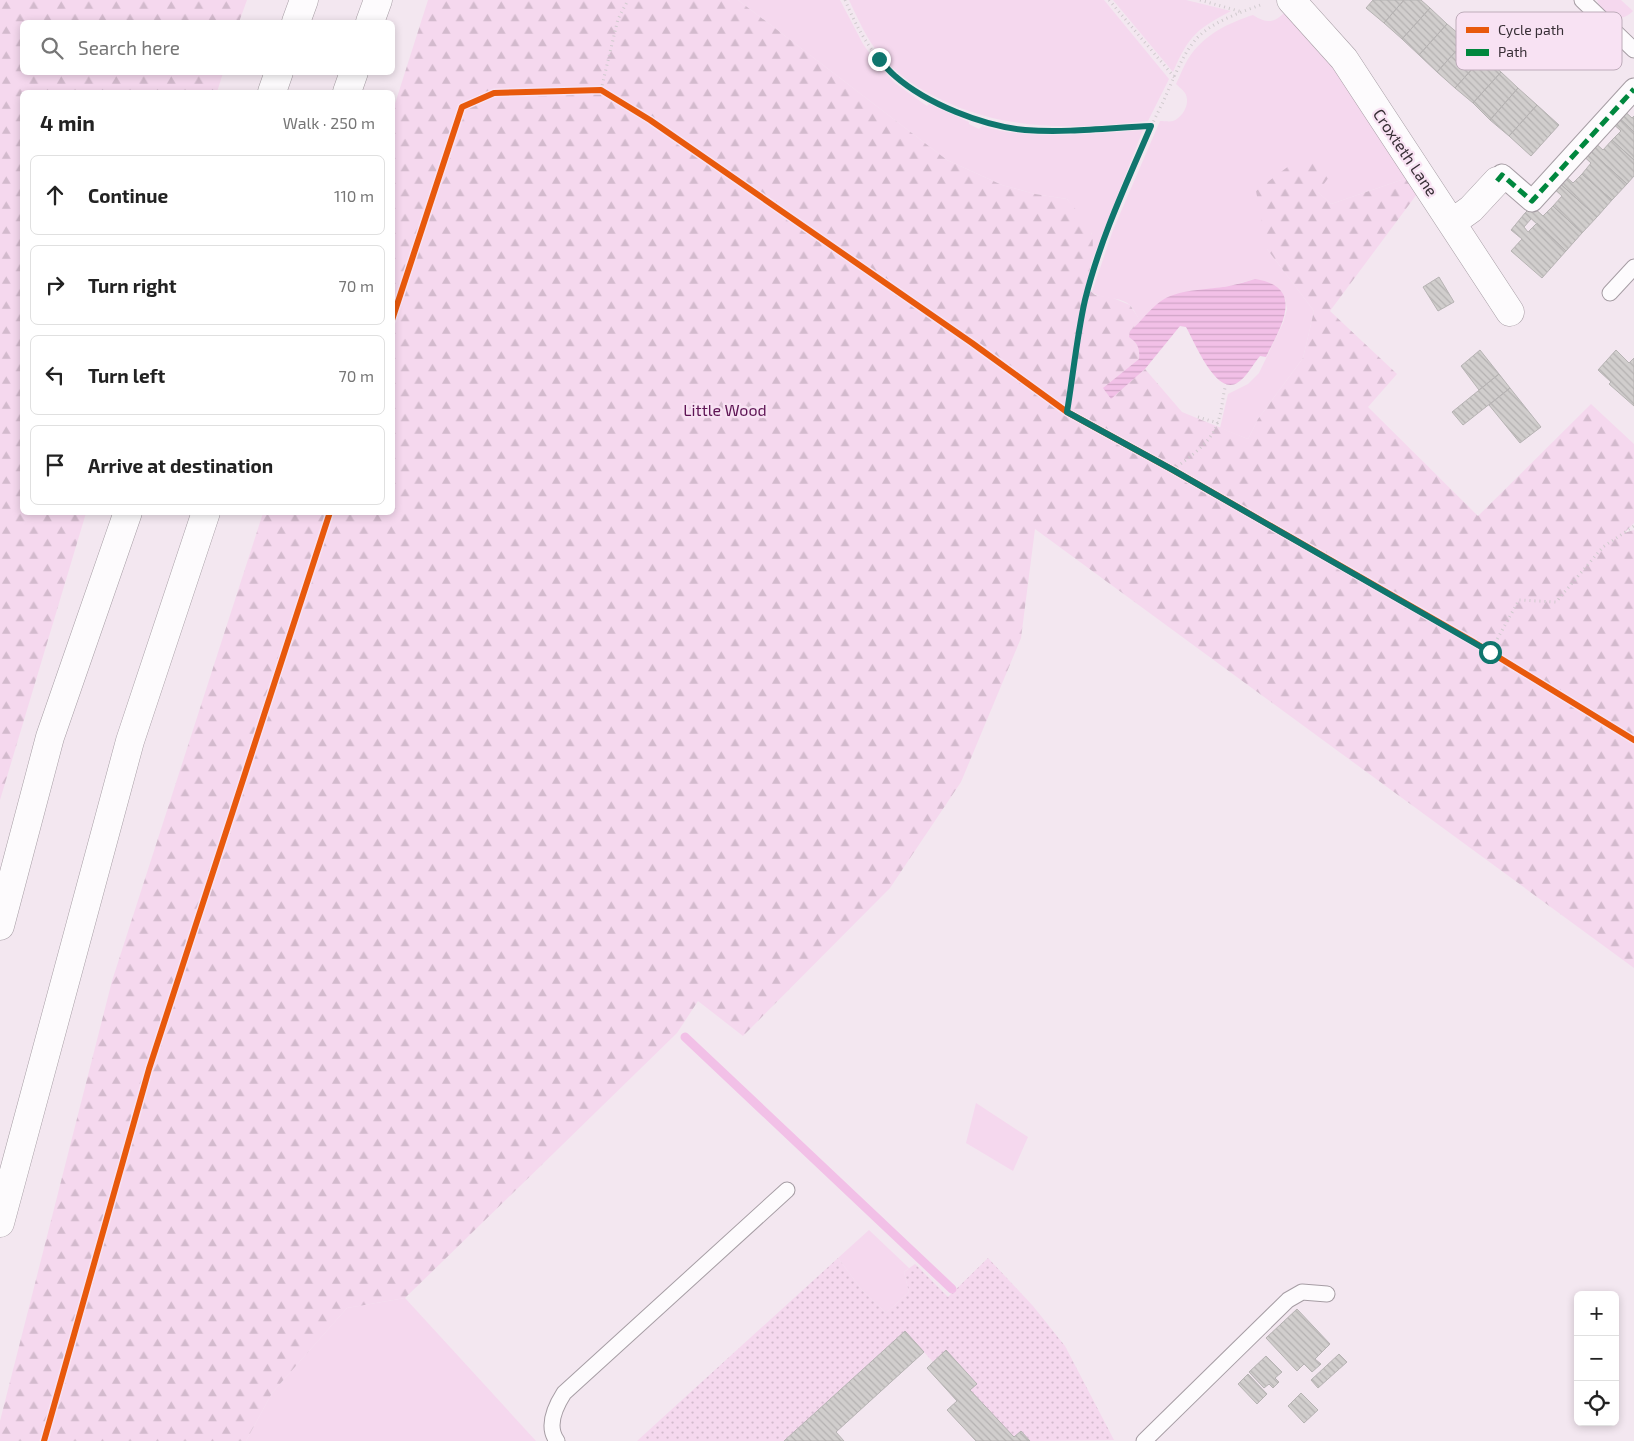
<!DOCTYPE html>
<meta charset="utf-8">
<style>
body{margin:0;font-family:"Exo 2",sans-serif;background:#f2f2f2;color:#222}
.controls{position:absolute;right:15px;bottom:15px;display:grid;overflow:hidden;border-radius:8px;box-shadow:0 2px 8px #0003}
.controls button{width:45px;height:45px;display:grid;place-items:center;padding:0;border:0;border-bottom:1px solid #e0e0e0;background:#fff;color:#222;font:25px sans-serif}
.stop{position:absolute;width:15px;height:15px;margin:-11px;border:4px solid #0f766e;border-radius:50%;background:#fff}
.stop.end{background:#0f766e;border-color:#fff;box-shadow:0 1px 5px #0008}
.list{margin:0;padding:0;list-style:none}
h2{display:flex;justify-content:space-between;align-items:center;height:65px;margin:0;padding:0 20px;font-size:21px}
h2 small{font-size:16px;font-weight:400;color:#767676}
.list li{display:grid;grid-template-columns:32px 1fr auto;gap:15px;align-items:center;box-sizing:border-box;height:80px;margin:0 10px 10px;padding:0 10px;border:1px solid #e0e0e0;border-radius:8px}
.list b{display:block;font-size:19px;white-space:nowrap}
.list em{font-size:16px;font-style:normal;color:#767676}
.icon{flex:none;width:28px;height:28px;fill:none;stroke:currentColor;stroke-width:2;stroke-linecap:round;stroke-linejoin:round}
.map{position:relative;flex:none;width:1634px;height:1441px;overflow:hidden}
.search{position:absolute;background:#fff;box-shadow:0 2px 8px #0003;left:20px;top:20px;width:375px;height:55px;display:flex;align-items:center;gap:12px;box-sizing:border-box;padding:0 18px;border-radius:8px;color:#767676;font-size:19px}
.panel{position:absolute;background:#fff;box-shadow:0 2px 8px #0003;left:20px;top:90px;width:375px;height:425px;border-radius:8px}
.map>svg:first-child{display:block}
</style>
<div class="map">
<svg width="1634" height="1441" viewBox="0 0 1634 1441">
<defs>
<pattern id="forest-firs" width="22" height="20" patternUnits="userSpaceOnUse" patternTransform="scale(1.25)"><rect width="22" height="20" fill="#f5d8ee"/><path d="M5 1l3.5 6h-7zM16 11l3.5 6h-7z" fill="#d3bacd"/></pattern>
<pattern id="garden-dots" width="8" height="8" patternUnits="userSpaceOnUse" patternTransform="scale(1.25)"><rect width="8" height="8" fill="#f5d8ee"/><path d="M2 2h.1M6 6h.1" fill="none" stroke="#d3bacd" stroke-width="1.8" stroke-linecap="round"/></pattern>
<pattern id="water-rules" width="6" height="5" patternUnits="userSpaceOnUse" patternTransform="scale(1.25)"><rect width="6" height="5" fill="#f2c0e7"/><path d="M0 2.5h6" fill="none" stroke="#d0a5c7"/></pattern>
<pattern id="building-back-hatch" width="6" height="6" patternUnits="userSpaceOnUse" patternTransform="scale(1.25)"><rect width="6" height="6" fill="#d1cecd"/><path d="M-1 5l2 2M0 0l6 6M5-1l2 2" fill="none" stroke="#b4b1b1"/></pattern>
</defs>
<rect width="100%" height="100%" fill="#f3e7f0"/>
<path fill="#f5d8ee" d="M738 0H840L863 44 875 61 895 83 927 106 929 104 969 122V124L979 129 982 126C993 129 1004 132 1016 133 1058 138 1101 133 1143 130L1091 263 1092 234 1067 199 1035 194 1002 185 947 160Z
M849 0H1104L1169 79 1148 121C1076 129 1009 132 942 100 918 89 899 76 881 56 867 40 858 19 849 0Z
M1113 0H1186L1231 11C1197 29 1189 35 1173 72Z
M1597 0H1621L1633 11C1619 25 1602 17 1597 0Z
M1285 12 1328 59 1413 176 1331 204 1318 192 1267 249 1314 311 1303 358 1258 419 1248 439 1220 428 1228 394 1248 384 1259 373 1283 323 1287 309 1285 298 1255 279 1229 286 1179 294 1164 299 1154 308 1141 322C1137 317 1134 309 1130 305 1120 296 1102 300 1092 292L1113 230 1160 121C1165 121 1169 122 1173 121 1183 117 1191 103 1185 93 1183 90 1179 87 1176 84 1180 76 1183 67 1188 59 1203 35 1228 23 1253 15 1267 24 1274 23 1285 12Z
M976 1103 1028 1137 1013 1171 966 1143Z
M869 1230 909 1268 904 1272 909 1292 886 1313 862 1290 838 1258Z
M405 1298 536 1441H246L272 1393 347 1308Z"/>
<path fill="url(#forest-firs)" d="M0 0H247L239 22H22V72L223 73 217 92H22V512L86 513 0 800Z
M428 0H738L947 160 1002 185 1035 194 1067 199C1074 208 1090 223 1092 235 1095 250 1089 272 1086 287L1095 295 1113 298 1130 305 1141 322 1130 331 1140 350 1139 359 1104 388 1111 399 1145 369 1182 412 1248 439 1258 419 1303 358 1314 311 1267 249 1256 191 1298 159 1317 160 1329 177 1318 192 1331 204 1413 176 1417 194 1330 311 1397 374 1368 407 1478 516 1591 404 1634 444V523L1624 533 1634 530V968L1035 529 1021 638 961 782 890 888 743 1036 698 1001 677 1033 405 1298 347 1308 272 1393 246 1441H0V1421L112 981 263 513 392 512 393 110Z"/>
<path fill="url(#garden-dots)" d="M838 1258 862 1290 886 1313 909 1292 904 1272 915 1264 948 1297 988 1258 1033 1306 1065 1346 1114 1440 1030 1441 1021 1431 1014 1437 970 1390 977 1384 946 1350 933 1362 905 1331 784 1441H637Z"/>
<path fill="url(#water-rules)" d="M1255 279C1307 287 1280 328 1266 357L1260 356C1253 364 1247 377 1237 383 1216 396 1194 341 1186 327L1180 326 1145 369 1111 399 1103 388 1139 359C1140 349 1138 343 1129 337L1130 331C1142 321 1151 307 1164 299 1182 289 1208 290 1229 286 1237 284 1246 282 1255 279Z"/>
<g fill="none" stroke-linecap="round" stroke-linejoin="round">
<path stroke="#f2c0e7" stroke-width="9" d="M685 1037 952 1289"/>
</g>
<path fill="url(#building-back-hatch)" stroke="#b6b3b3" d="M1373 0H1404L1384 23 1366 8Z
M1404 0H1421L1430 8 1402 39 1384 23Z
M1430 8 1447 24 1419 55 1402 39Z
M1447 24 1466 40 1437 72 1419 55Z
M1466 40 1483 57 1455 88 1437 72Z
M1483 57 1501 72 1473 103 1455 88Z
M1501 72 1518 88 1490 120 1473 103Z
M1518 88 1537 105 1509 136 1490 120Z
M1537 105 1559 125 1531 156 1509 136Z
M1621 108 1632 118 1634 116V132L1615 114Z
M1615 114 1634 132V160L1612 140 1621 131 1610 121Z
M1592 140 1603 150 1612 140 1634 160V176L1627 184 1586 147Z
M1586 147 1627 184 1612 200 1582 174 1591 163 1580 153Z
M1562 173 1573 183 1582 174 1612 200 1597 217 1556 180Z
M1556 180 1597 217 1582 233 1553 206 1562 196 1551 186Z
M1532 206 1543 216 1553 206 1582 233 1566 251 1525 213Z
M1525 213 1531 219 1524 227 1528 232 1537 223 1566 251 1542 278 1511 251 1522 239 1511 230Z
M1439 277 1454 302 1438 311 1423 287Z
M1480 350 1499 374 1479 390 1461 366Z
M1616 350 1629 363 1634 358V406L1609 384 1611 382 1598 370Z
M1499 374 1510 388 1463 425 1452 412Z
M1510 388 1541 427 1520 443 1489 405Z
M1297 1309 1330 1344 1315 1359 1321 1364 1312 1372 1304 1364 1297 1371 1266 1338Z
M905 1331 924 1352 836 1432 844 1441H784Z
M946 1350 977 1384 970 1390 1014 1437 1021 1431 1030 1441H976L947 1410 957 1401 927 1368Z
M1339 1354 1347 1362 1318 1388 1311 1380Z
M1266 1356 1282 1372 1275 1378 1279 1382 1273 1388 1269 1384 1264 1388 1249 1372Z
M1248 1374 1267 1394 1257 1404 1238 1384Z
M1301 1393 1318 1410 1304 1423 1288 1406Z"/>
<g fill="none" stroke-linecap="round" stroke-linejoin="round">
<defs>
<path id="service" d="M1582 0 1634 50
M1610 293 1634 267
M557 1441C546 1426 555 1407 564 1393L787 1190
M1144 1441 1288 1300 1302 1292 1327 1294"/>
<path id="pedestrian" d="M1497 181 1502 175 1532 201 1634 89"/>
<path id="minor" d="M1291 0 1344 59 1510 312
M1453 222 1471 209 1497 181"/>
<path id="motorway" d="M296 22 304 0
M370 22 378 0
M272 92 279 72
M347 92 354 72
M0 926 50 737 128 512
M0 1223 130 741 206 512"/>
</defs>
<use href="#service" stroke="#a69da4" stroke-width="17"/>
<use href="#pedestrian" stroke="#a69da4" stroke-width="23"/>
<use href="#minor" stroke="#a69da4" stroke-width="29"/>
<use href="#motorway" stroke="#a69da4" stroke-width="29"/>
<path stroke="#d0cace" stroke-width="3" stroke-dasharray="1 4" stroke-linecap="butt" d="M845 0C854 21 864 41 879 59 910 97 977 127 1026 130 1068 132 1110 128 1151 125
M1109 0 1175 78
M1200 0 1242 12
M601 90 618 19 628 0
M1067 412C1073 375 1077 336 1085 300 1101 234 1133 163 1163 102 1173 81 1182 53 1199 36 1216 20 1242 12 1263 4
M1198 417 1218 423
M1173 470C1190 456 1210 444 1217 424 1222 413 1222 400 1225 388
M1490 652 1519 600 1556 602 1603 547 1634 526"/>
<use href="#service" stroke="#fdfbfd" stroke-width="15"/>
<use href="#pedestrian" stroke="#fdfbfd" stroke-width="21"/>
<use href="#minor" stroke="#fdfbfd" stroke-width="28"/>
<use href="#motorway" stroke="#fdfbfd" stroke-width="28"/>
<path stroke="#00873e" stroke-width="5" stroke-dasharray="10 5" stroke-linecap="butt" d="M1497 181 1502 175 1532 201 1634 89"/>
<defs>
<path id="cycleway" d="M392 320 462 107 494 93 601 90 650 120 972 343 1067 412 1173 470 1472 641 1634 740
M44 1441 149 1069 330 512"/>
</defs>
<use href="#cycleway" stroke="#f8e2f3" stroke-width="9"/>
<use href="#cycleway" stroke="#e8590c" stroke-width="6"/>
</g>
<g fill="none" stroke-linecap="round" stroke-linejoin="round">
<path stroke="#0f766e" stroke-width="6" d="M879 59C884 65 889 71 895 76 927 104 983 126 1025 130 1066 133 1109 128 1151 126 1127 182 1100 239 1085 300 1077 335 1073 376 1067 412L1173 470 1490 652"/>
</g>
<g text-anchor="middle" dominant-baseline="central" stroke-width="4.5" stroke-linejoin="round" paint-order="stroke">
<g font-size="16" fill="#382f36" stroke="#f8e2f3">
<text transform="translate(1406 152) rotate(56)">Croxteth Lane</text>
</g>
<g font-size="16" fill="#5e1454" stroke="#f8e2f3">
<text x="725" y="409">Little Wood</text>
</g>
</g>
<rect x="1456" y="12" width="166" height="58" rx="8" fill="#f8e2f3" stroke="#beacba" stroke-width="1"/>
<rect x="1466" y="27" width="23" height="6" fill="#e8590c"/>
<rect x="1466" y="49" width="23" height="7" fill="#00873e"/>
<g font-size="14" fill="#382f36">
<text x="1498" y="35">Cycle path</text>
<text x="1498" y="57">Path</text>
</g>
</svg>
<div class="controls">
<button>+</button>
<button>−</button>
<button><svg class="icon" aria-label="locate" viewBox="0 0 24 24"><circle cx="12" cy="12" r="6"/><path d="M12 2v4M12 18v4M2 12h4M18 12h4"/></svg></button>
</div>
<div class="stop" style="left:1490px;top:652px"></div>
<div class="stop end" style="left:879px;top:59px"></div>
<div class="search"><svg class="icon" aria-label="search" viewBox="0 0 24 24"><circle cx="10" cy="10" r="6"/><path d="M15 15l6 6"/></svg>Search here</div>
<section class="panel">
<h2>4 min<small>Walk · 250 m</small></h2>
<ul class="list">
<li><svg class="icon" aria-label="ahead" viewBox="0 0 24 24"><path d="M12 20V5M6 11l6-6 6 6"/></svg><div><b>Continue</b></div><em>110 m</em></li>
<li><svg class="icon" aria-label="right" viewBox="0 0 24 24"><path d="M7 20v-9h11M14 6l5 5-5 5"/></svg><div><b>Turn right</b></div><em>70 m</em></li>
<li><svg class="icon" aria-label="left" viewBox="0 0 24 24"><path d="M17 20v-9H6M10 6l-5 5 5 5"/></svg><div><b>Turn left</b></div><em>70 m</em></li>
<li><svg class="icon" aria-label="arrive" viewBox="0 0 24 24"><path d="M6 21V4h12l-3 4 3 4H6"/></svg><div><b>Arrive at destination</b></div></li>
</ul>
</section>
</div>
